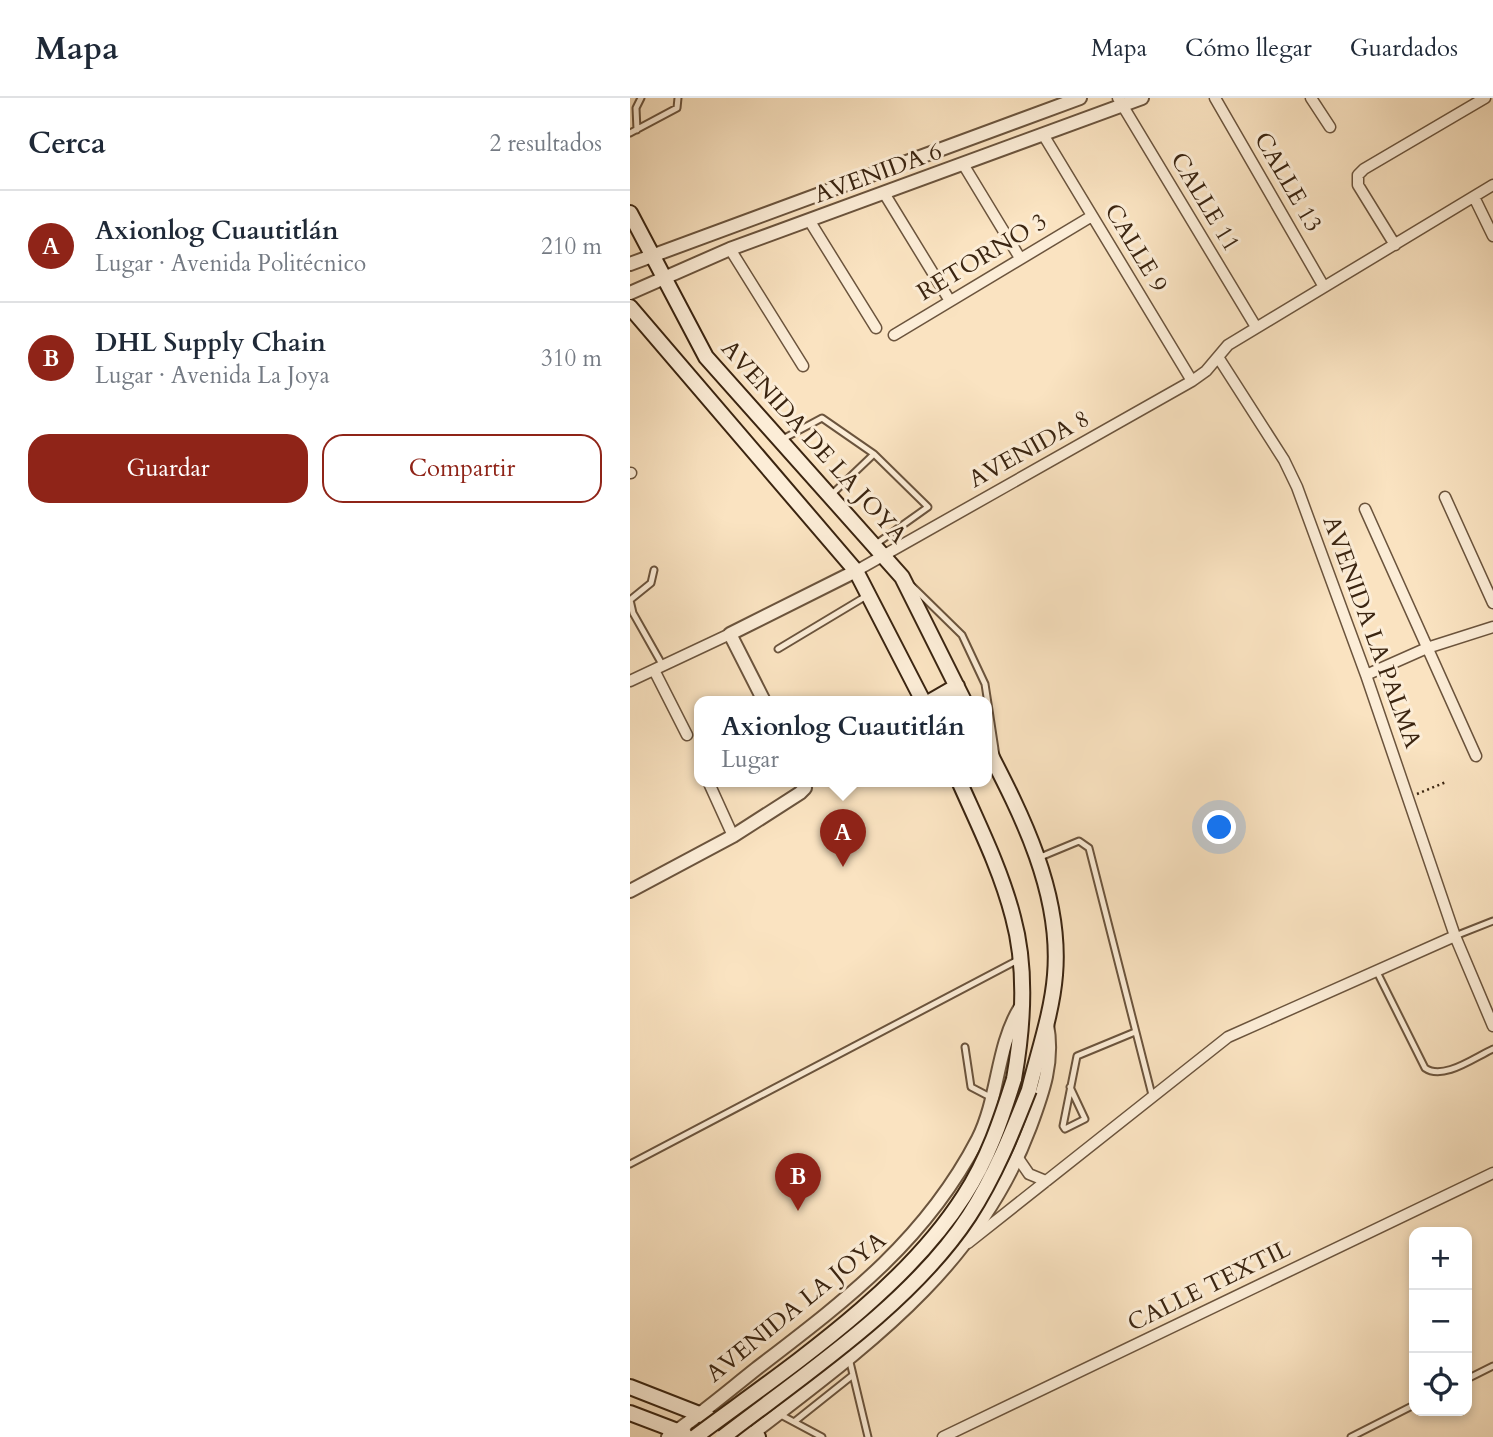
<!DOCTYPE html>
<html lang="es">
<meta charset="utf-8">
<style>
body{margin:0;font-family:Cardo,serif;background:#f6f6f7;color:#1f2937}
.controls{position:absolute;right:21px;bottom:21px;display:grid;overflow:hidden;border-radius:14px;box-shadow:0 4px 10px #0003}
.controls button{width:63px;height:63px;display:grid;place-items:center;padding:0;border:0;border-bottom:2px solid #e0e1e3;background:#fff;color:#1f2937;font:35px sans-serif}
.you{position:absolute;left:590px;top:730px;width:24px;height:24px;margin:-18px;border:5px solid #fff;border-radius:50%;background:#1a73e8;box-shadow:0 0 0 10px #1a73e833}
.badge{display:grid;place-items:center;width:46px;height:46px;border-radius:50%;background:#8f2418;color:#fff;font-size:23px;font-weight:700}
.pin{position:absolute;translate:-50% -58px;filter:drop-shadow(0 2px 4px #0008)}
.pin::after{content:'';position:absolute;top:37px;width:24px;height:21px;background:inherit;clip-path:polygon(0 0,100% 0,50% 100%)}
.popup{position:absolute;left:64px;top:598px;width:298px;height:91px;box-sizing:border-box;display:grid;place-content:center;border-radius:14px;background:#fff;filter:drop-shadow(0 2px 5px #0005);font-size:23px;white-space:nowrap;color:#747a83}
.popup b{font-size:26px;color:#1f2937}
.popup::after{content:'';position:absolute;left:50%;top:100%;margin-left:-14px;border:14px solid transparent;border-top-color:#fff}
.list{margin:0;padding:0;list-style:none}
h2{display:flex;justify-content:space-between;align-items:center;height:91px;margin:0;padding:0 28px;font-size:30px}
h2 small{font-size:23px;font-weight:400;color:#747a83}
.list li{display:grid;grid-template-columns:46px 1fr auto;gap:21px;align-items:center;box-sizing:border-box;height:112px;padding:0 28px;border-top:2px solid #e0e1e3}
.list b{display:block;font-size:26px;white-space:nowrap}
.list p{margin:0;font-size:23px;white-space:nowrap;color:#747a83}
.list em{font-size:23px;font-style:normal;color:#747a83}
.actions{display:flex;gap:14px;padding:21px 28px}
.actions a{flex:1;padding:16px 0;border:2px solid #8f2418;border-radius:21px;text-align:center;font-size:24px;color:#8f2418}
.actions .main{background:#8f2418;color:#fff}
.icon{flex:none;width:38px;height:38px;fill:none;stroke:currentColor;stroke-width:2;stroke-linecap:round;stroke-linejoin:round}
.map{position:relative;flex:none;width:863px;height:1339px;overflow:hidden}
header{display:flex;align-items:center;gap:42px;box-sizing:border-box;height:98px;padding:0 35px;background:#fff;border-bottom:2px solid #e0e1e3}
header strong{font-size:33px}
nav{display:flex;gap:38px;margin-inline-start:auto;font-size:24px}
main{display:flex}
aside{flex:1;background:#fff}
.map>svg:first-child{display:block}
</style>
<header>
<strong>Mapa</strong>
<nav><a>Mapa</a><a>Cómo llegar</a><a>Guardados</a></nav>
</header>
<main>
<aside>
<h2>Cerca<small>2 resultados</small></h2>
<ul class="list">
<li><span class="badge">A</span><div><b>Axionlog Cuautitlán</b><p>Lugar · Avenida Politécnico</p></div><em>210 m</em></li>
<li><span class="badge">B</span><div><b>DHL Supply Chain</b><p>Lugar · Avenida La Joya</p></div><em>310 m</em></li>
</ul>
<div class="actions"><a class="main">Guardar</a><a>Compartir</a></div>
</aside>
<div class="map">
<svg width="863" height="1339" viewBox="0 0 863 1339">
<rect width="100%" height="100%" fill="#fae3c1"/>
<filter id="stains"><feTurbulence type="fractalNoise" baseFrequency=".00286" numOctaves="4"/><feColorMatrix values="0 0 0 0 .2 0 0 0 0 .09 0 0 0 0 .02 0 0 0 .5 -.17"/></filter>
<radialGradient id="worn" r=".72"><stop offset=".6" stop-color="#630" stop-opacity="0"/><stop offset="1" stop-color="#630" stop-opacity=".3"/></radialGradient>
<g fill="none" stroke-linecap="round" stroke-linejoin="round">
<defs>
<path id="service" d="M7 32 6 10 11 0
M0 35 47 10 48 0
M151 342 192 320 244 356 200 398
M244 356 298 409 246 446
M24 472 21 485 0 502 3 515 33 568
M282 488 332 537 355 586 366 658
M148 551 238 497
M408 760 449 743 459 750 522 997
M825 838 863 823
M746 872 795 970C813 983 845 959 863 951
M335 949 341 989 362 1000
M440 989 455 1021 435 1031 433 1028 447 958 505 934
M0 1066 388 862
M219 1260 238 1339
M837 1281 863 1268
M149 1316 192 1339
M164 1324 223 1277
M721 1339 784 1307"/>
<path id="minor" d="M488 0 626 229
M585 0 694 189
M681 0 700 29
M414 38 562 283
M333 66 390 160
M254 95 320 203
M844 99 863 138
M179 122 246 230
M765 147 728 87V77L734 71 855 0
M100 151 173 268
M264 237 462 118
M588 259 654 362 667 389 736 577 825 838 863 928
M0 375H1
M815 399 863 505
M735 411 846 658
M226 473 562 283 576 273 598 247 863 87
M24 572 57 637
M736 577 797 550 863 529
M0 583 100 536
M78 683 103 738
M388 1060 399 1076 416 1083
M338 1145 598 939 825 838
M313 1339 863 1075"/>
<path id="tertiary" d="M0 166 450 0
M0 195 100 151 512 0
M134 603 100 536 226 473
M0 793 103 738 170 695 175 690 174 683
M38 1339C69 1318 97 1294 126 1271 216 1202 295 1143 348 1041 369 999 366 950 390 910
M118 1339C233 1250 347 1171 400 1029 413 994 424 964 417 926"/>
<path id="secondary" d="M0 115 76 259 272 479 334 603
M0 209 226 473 293 603
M301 603 327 588
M356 648C392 717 432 796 425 877 422 915 408 955 399 992
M329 683C349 728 371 772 383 819 397 870 393 930 384 981
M0 1289 128 1339
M0 1315 63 1339"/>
</defs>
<use href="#service" stroke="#6b543d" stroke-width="9"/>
<use href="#minor" stroke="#6b543d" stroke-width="13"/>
<use href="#tertiary" stroke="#6b543d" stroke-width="16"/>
<use href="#secondary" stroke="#3b2511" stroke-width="18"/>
<path stroke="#3b2511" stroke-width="2.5" stroke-dasharray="2 3.5" stroke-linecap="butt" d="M787 696 816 684"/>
<use href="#service" stroke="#fcedd7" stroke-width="5"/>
<use href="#minor" stroke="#fcedd7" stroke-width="10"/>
<use href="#tertiary" stroke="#fcedd7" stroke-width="12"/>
<use href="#secondary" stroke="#fcedd7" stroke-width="14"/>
<defs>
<path id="secondary-bridge" d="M65 1339C156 1271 272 1195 334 1098 358 1061 371 1022 384 981
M93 1339C175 1276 282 1205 339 1118 365 1078 382 1035 399 992"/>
</defs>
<use href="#secondary-bridge" stroke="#3b2511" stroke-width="18" stroke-linecap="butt"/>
<use href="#secondary-bridge" stroke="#fcedd7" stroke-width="14"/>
</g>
<g text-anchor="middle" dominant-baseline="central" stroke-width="6" stroke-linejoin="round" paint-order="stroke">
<g font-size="24" fill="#3b2511" stroke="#fcedd7">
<text transform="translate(248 75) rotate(-20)">AVENIDA 6</text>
<text transform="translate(658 84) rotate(60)">CALLE 13</text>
<text transform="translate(575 104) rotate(59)">CALLE 11</text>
<text transform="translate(506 150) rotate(59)">CALLE 9</text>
<text transform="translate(352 159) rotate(-31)">RETORNO 3</text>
<text transform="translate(184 344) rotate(48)">AVENIDA DE LA JOYA</text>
<text transform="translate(399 351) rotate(-29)">AVENIDA 8</text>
<text transform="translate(742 534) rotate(70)">AVENIDA LA PALMA</text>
<text transform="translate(579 1188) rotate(-26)">CALLE TEXTIL</text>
<text transform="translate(166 1209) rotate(-39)">AVENIDA LA JOYA</text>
</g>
</g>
<rect width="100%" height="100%" filter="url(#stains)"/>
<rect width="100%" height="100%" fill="url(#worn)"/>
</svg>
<div class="controls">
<button>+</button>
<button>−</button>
<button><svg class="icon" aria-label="locate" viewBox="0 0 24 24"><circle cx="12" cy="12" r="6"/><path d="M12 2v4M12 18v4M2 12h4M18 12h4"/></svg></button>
</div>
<div class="you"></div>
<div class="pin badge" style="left:213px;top:769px">A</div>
<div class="popup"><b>Axionlog Cuautitlán</b>Lugar</div>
<div class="pin badge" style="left:168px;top:1113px">B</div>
</div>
</main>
